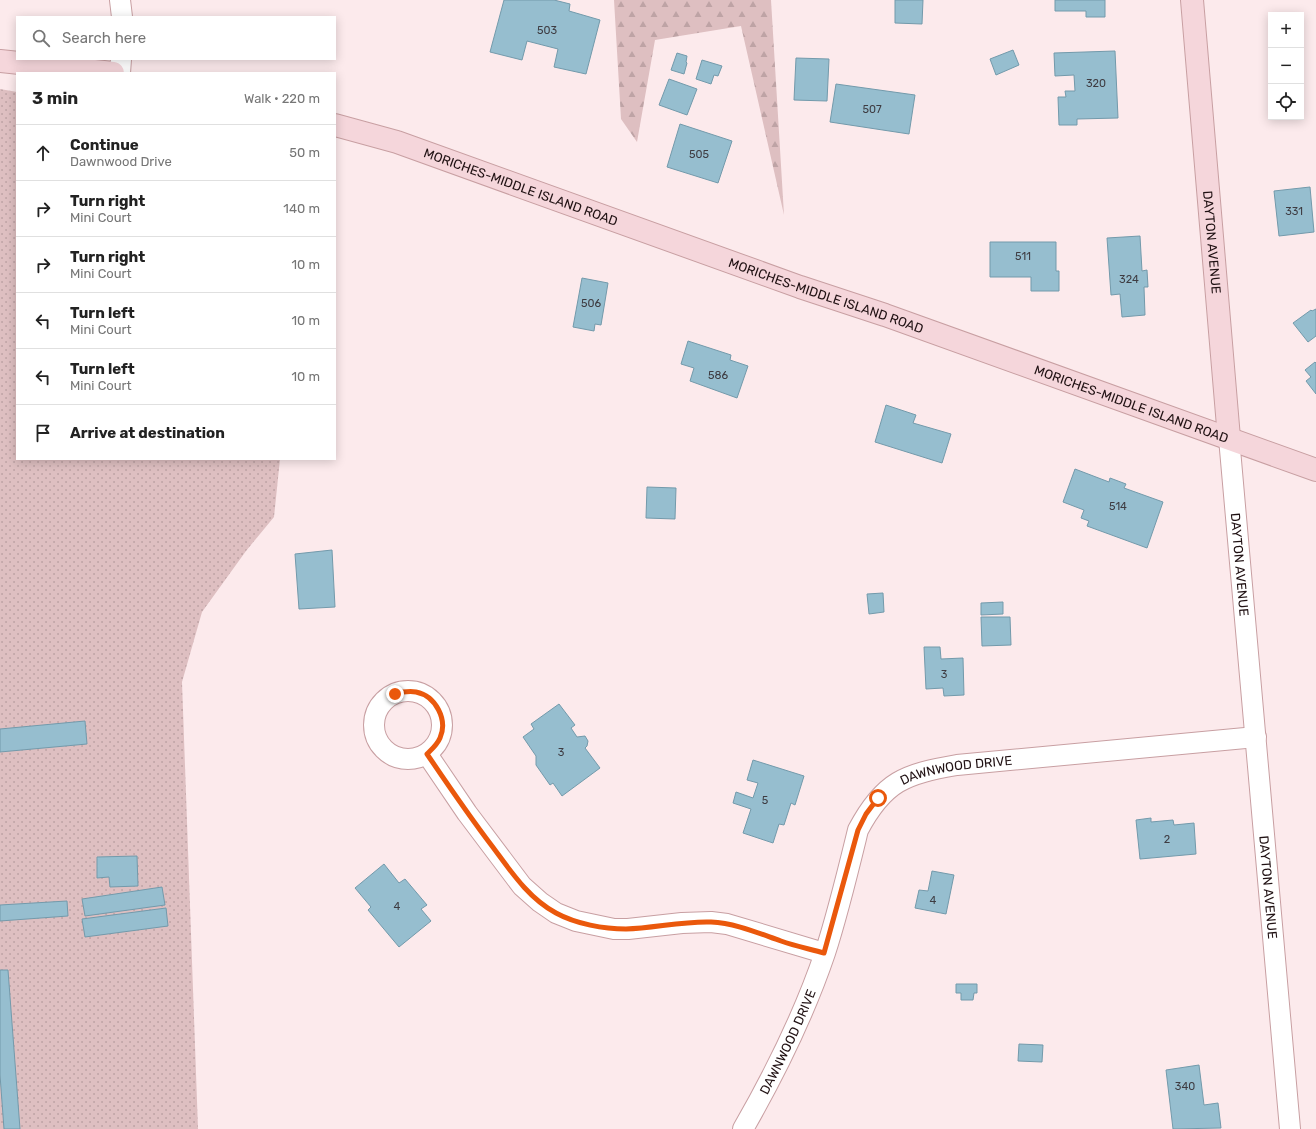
<!DOCTYPE html>
<meta charset="utf-8">
<style>
body{margin:0;font-family:Rubik,sans-serif;background:#f2f2f2;color:#222}
.controls{position:absolute;right:12px;top:12px;display:grid;overflow:hidden;border-radius:0px;box-shadow:0 2px 10px #0003}
.controls button{width:36px;height:36px;display:grid;place-items:center;padding:0;border:0;border-bottom:1px solid #e0e0e0;background:#fff;color:#222;font:20px sans-serif}
.stop{position:absolute;width:12px;height:12px;margin:-9px;border:3px solid #ea580c;border-radius:50%;background:#fff}
.stop.end{background:#ea580c;border-color:#fff;box-shadow:0 1px 4px #0008}
.list{margin:0;padding:0;list-style:none}
h2{display:flex;justify-content:space-between;align-items:center;height:52px;margin:0;padding:0 16px;font-size:17px}
h2 small{font-size:13px;font-weight:400;color:#767676}
.list li{display:grid;grid-template-columns:26px 1fr auto;gap:12px;align-items:center;box-sizing:border-box;height:56px;padding:0 16px;border-top:1px solid #e0e0e0}
.list b{display:block;font-size:15px;white-space:nowrap}
.list p{margin:0;font-size:13px;white-space:nowrap;color:#767676}
.list em{font-size:13px;font-style:normal;color:#767676}
.icon{flex:none;width:22px;height:22px;fill:none;stroke:currentColor;stroke-width:2;stroke-linecap:round;stroke-linejoin:round}
.map{position:relative;flex:none;width:1316px;height:1129px;overflow:hidden}
.search{position:absolute;background:#fff;box-shadow:0 2px 10px #0003;left:16px;top:16px;width:320px;height:44px;display:flex;align-items:center;gap:10px;box-sizing:border-box;padding:0 14px;border-radius:0px;color:#767676;font-size:15px}
.panel{position:absolute;background:#fff;box-shadow:0 2px 10px #0003;left:16px;top:72px;width:320px;height:388px;border-radius:0px}
.map>svg:first-child{display:block}
</style>
<div class="map">
<svg width="1316" height="1129" viewBox="0 0 1316 1129">
<defs>
<pattern id="green-dots" width="8" height="8" patternUnits="userSpaceOnUse"><rect width="8" height="8" fill="#debfc1"/><path d="M2 2h.1M6 6h.1" fill="none" stroke="#bea3a5" stroke-width="1.8" stroke-linecap="round"/></pattern>
<pattern id="forest-firs" width="22" height="20" patternUnits="userSpaceOnUse"><rect width="22" height="20" fill="#debfc1"/><path d="M5 1l3.5 6h-7zM16 11l3.5 6h-7z" fill="#bea3a5"/></pattern>
</defs>
<rect width="100%" height="100%" fill="#fceaec"/>
<path fill="url(#green-dots)" d="M0 89 17 92V459H280L274 517 246 551 202 612 182 682 198 1129H0Z"/>
<path fill="url(#forest-firs)" d="M614 0H771L784 215 741 26 655 40 637 142 621 119Z"/>
<path fill="#96becf" stroke="#739aab" d="M504 0H554L570 4 569 11 600 20 586 74 554 67 558 49 527 41 522 60 490 52Z
M895 0H923L922 24 895 23Z
M1055 0H1105V17H1086V11H1055Z
M1013 50 1019 65 996 75 990 59Z
M1115 51 1118 118 1077 119V125H1059L1058 97H1066L1065 91H1075L1074 75 1055 76 1054 53Z
M677 53 687 56 686 62 687 63 684 74 671 70Z
M796 58 829 59 827 101 794 100Z
M702 60 722 66 718 76 714 75 711 84 696 79Z
M669 79 697 89 687 115 659 105Z
M836 84 915 95 909 134 830 122Z
M680 124 732 141 718 183 667 167Z
M1310 187 1314 232 1279 236 1274 191Z
M1140 236 1142 271 1147 270 1148 287H1144L1145 315 1122 317 1120 294 1111 295 1107 238Z
M990 242H1056V271H1059V291H1031V277H990Z
M582 278 608 283 601 325 595 324 594 331 573 327Z
M1316 309V336L1308 342 1293 323 1311 310 1312 311Z
M688 341 731 355 730 360 748 366 737 398 690 381 694 368 681 364Z
M1315 362 1316 363V394L1306 381 1311 377 1305 370Z
M886 405 916 415 913 423 951 434 942 463 875 442Z
M1075 469 1109 482 1110 478 1126 484 1124 488 1163 502 1147 548 1087 526 1089 521 1081 518 1084 510 1063 502Z
M647 487 676 488 675 519 646 518Z
M332 550 335 607 299 609 295 554Z
M883 593 884 612 869 614 867 594Z
M1003 602V614L981 615V603Z
M981 617H1010L1011 645 982 646Z
M924 647H940L941 659 963 658 964 695 944 696 943 688 926 689Z
M559 704 575 725 571 728 577 737 585 736 588 741 587 746 585 748 600 768 562 796 553 783 550 785 536 765V756L523 737 534 729 531 724Z
M85 721 87 744 0 752V729Z
M753 760 804 776 795 805 791 803 784 825 779 824 773 843 743 833 751 809 733 803 736 792 753 798 758 783 747 780Z
M1151 818V822L1173 820 1174 825 1194 823 1196 854 1140 859 1136 820Z
M137 856 138 886 110 887 109 877 97 878V857Z
M384 864 399 883 405 879 427 905 421 909 431 921 399 947 368 910 371 907 355 888Z
M932 871 954 875 946 914 915 908 919 890 928 891Z
M162 887 165 905 85 916 82 899Z
M67 901 68 916 0 921V905Z
M166 908 168 926 85 937 82 919Z
M0 970H8L20 1129H4L0 1075Z
M956 984H977V993H974L973 1000H961V993H956Z
M1019 1044 1043 1045 1042 1062 1018 1061Z
M1199 1065 1204 1105 1218 1103 1221 1128 1173 1129 1166 1070Z"/>
<g fill="none" stroke-linecap="round" stroke-linejoin="round">
<defs>
<g id="street">
<path d="M120 0 122 17"/>
<path d="M120 73 121 59"/>
<path id="s1" d="M1229 438 1290 1129"/>
<circle cx="408" cy="725" r="34"/>
<path d="M427 754 467 813 522 886 540 902 556 913 576 921 614 929H628L682 923 711 922 727 924 824 953"/>
<path id="s2" d="M743 1129C774 1075 805 1012 825 953 838 913 848 871 858 830 884 781 905 774 957 765L1256 737"/>
</g>
<g id="secondary">
<path id="s3" d="M1192 0 1229 438"/>
<path d="M0 61 113 73"/>
<path id="s4" d="M335 125 397 142 800 287 885 315 1316 470"/>
</g>
</defs>
<use href="#street" stroke="#c89fa2" stroke-width="22"/>
<use href="#secondary" stroke="#c89fa2" stroke-width="24"/>
<use href="#street" stroke="#fff" stroke-width="20"/>
<use href="#secondary" stroke="#f5d6db" stroke-width="22"/>
</g>
<g fill="none" stroke-linecap="round" stroke-linejoin="round">
<path stroke="#ea580c" stroke-width="5" d="M395 694C402 692 409 691 416 692 436 696 448 720 440 738 437 745 432 749 427 754 448 785 469 816 492 846 510 870 528 898 556 913 576 924 604 929 626 929 655 928 682 921 711 922 735 923 758 933 781 941 795 946 810 949 824 953L858 830 866 814 878 798"/>
</g>
<g text-anchor="middle" dominant-baseline="central" stroke-width="3" stroke-linejoin="round" paint-order="stroke">
<g font-size="11" fill="#3e3c42">
<text x="547" y="30">503</text>
<text x="1096" y="83">320</text>
<text x="872" y="109">507</text>
<text x="699" y="154">505</text>
<text x="1294" y="211">331</text>
<text x="1023" y="256">511</text>
<text x="1129" y="279">324</text>
<text x="591" y="303">506</text>
<text x="718" y="375">586</text>
<text x="1118" y="506">514</text>
<text x="944" y="674">3</text>
<text x="561" y="752">3</text>
<text x="765" y="800">5</text>
<text x="1167" y="839">2</text>
<text x="933" y="900">4</text>
<text x="397" y="906">4</text>
<text x="1185" y="1086">340</text>
</g>
<g font-size="13" fill="#201113" stroke="#fceaec">
<text stroke="none"><textPath href="#s4" startOffset="196">MORICHES-MIDDLE ISLAND ROAD</textPath></text>
<text stroke="none"><textPath href="#s3" startOffset="243">DAYTON AVENUE</textPath></text>
<text stroke="none"><textPath href="#s4" startOffset="520">MORICHES-MIDDLE ISLAND ROAD</textPath></text>
<text stroke="none"><textPath href="#s4" startOffset="844">MORICHES-MIDDLE ISLAND ROAD</textPath></text>
<text stroke="none"><textPath href="#s1" startOffset="127">DAYTON AVENUE</textPath></text>
<text stroke="none"><textPath href="#s2" startOffset="445">DAWNWOOD DRIVE</textPath></text>
<text stroke="none"><textPath href="#s1" startOffset="451">DAYTON AVENUE</textPath></text>
<text stroke="none"><textPath href="#s2" startOffset="98">DAWNWOOD DRIVE</textPath></text>
</g>
</g>
</svg>
<div class="controls">
<button>+</button>
<button>−</button>
<button><svg class="icon" aria-label="locate" viewBox="0 0 24 24"><circle cx="12" cy="12" r="6"/><path d="M12 2v4M12 18v4M2 12h4M18 12h4"/></svg></button>
</div>
<div class="stop" style="left:878px;top:798px"></div>
<div class="stop end" style="left:395px;top:694px"></div>
<div class="search"><svg class="icon" aria-label="search" viewBox="0 0 24 24"><circle cx="10" cy="10" r="6"/><path d="M15 15l6 6"/></svg>Search here</div>
<section class="panel">
<h2>3 min<small>Walk · 220 m</small></h2>
<ul class="list">
<li><svg class="icon" aria-label="ahead" viewBox="0 0 24 24"><path d="M12 20V5M6 11l6-6 6 6"/></svg><div><b>Continue</b><p>Dawnwood Drive</p></div><em>50 m</em></li>
<li><svg class="icon" aria-label="right" viewBox="0 0 24 24"><path d="M7 20v-9h11M14 6l5 5-5 5"/></svg><div><b>Turn right</b><p>Mini Court</p></div><em>140 m</em></li>
<li><svg class="icon" aria-label="right" viewBox="0 0 24 24"><path d="M7 20v-9h11M14 6l5 5-5 5"/></svg><div><b>Turn right</b><p>Mini Court</p></div><em>10 m</em></li>
<li><svg class="icon" aria-label="left" viewBox="0 0 24 24"><path d="M17 20v-9H6M10 6l-5 5 5 5"/></svg><div><b>Turn left</b><p>Mini Court</p></div><em>10 m</em></li>
<li><svg class="icon" aria-label="left" viewBox="0 0 24 24"><path d="M17 20v-9H6M10 6l-5 5 5 5"/></svg><div><b>Turn left</b><p>Mini Court</p></div><em>10 m</em></li>
<li><svg class="icon" aria-label="arrive" viewBox="0 0 24 24"><path d="M6 21V4h12l-3 4 3 4H6"/></svg><div><b>Arrive at destination</b></div></li>
</ul>
</section>
</div>
